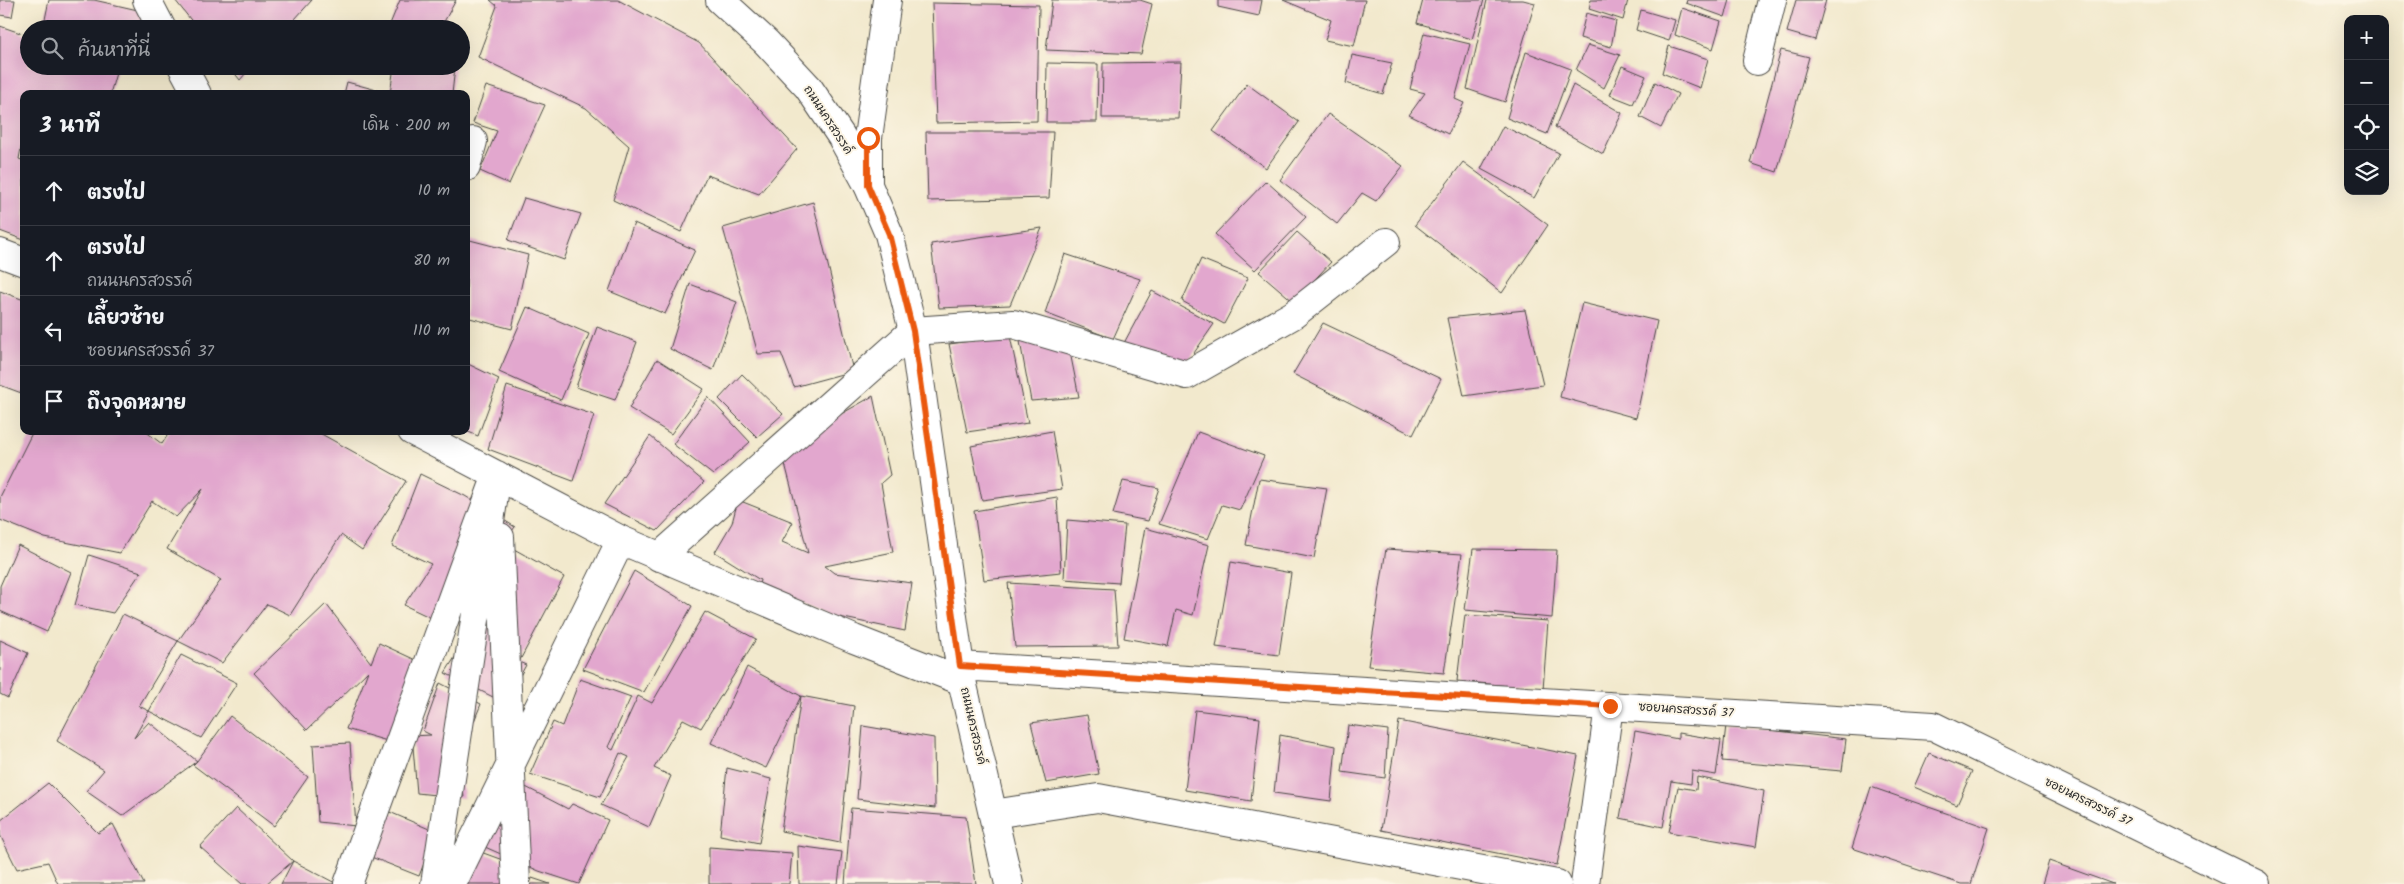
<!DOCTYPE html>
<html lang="th">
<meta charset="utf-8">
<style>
body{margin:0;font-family:Kalam,"Playpen Sans Thai",sans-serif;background:#20242c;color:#f1f3f6}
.controls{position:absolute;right:15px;top:15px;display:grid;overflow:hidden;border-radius:10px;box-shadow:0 5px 20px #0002}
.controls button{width:45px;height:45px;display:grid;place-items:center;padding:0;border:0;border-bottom:1px solid #363941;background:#171b24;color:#f1f3f6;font:25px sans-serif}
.stop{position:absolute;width:15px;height:15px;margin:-11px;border:4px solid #ea580c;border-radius:50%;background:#fff}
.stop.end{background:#ea580c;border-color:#fff;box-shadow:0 1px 5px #0008}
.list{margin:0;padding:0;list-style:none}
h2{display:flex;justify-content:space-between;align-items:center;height:65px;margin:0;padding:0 20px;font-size:21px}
h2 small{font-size:16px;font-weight:400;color:#9ea1a6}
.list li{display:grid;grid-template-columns:32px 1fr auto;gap:15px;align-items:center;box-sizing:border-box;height:70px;padding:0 20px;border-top:1px solid #363941}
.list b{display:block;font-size:19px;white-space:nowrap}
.list p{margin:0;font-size:16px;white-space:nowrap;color:#9ea1a6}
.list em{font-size:16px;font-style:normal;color:#9ea1a6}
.icon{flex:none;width:28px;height:28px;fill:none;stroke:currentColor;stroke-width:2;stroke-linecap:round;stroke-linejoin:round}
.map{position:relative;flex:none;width:2404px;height:884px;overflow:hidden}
.search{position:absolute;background:#171b24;box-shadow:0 5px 20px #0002;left:20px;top:20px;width:450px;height:55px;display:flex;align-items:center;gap:12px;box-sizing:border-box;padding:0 18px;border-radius:28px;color:#9ea1a6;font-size:19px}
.panel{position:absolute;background:#171b24;box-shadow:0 5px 20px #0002;left:20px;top:90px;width:450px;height:345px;border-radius:10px}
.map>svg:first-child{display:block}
</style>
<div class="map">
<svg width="2404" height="884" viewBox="0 0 2404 884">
<rect width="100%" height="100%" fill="#fcf5e5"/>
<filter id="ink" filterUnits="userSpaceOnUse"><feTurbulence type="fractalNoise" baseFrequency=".02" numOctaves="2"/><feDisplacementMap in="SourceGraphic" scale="10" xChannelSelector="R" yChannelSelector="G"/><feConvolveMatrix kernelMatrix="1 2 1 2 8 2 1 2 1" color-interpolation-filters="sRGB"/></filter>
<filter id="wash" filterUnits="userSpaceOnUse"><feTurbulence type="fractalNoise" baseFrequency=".0096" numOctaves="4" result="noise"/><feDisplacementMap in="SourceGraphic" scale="20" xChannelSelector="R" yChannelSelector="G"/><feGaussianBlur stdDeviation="1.12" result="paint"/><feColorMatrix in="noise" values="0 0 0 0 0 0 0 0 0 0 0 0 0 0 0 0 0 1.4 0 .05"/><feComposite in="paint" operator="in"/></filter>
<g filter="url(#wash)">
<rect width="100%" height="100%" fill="#f2e9cd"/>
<g id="blocks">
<path fill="#e2a7ce" d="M0 0H15L12 17 0 15Z
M49 0H94L142 11 141 29H43Z
M175 0H312L286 29H198Z
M400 0H456L440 29H388Z
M490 0H618L699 43 797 149 759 194 707 175 681 232 613 200 629 146 586 108 478 57 497 6Z
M1052 0H1140L1152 4 1141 54 1046 50Z
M1218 0H1262L1259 16 1218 7Z
M1283 0H1365L1354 46 1325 40 1331 20Z
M1423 0H1484L1472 39 1417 23Z
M1487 0H1523L1535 3 1505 102 1467 89Z
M1591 0H1628L1623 20 1589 9Z
M1687 0H1730L1725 17 1686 3Z
M1796 0H1826L1815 40 1787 32Z
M932 3 1039 5 1037 121 936 123Z
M1682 8 1721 21 1713 49 1675 35Z
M1641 10 1675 20 1669 41 1636 30Z
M1586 13 1616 21 1611 47 1580 38Z
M0 26 29 36V66H118L110 94H24V133L19 159 24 161V240L0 231Z
M1424 33 1470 44 1455 99 1464 103 1448 134 1409 115 1425 93 1410 89Z
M1588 45 1620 55 1604 88 1576 70Z
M1669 46 1708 59 1700 88 1662 73Z
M1781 50 1809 57 1777 172 1750 163Z
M1526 52 1571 69 1547 134 1507 118Z
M1352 55 1392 63 1383 94 1346 83Z
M1181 62 1178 118H1102L1103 63Z
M1047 63 1098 64 1097 122H1046Z
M229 66H252L240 80Z
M394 66 455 67 452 94H390Z
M1622 66 1646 76 1633 104 1610 95Z
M347 82 384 92V94H344Z
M1655 82 1678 94 1661 128 1640 117Z
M1247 84 1299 122 1266 168 1213 131Z
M1573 85 1622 113 1603 154 1555 127Z
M486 86 545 105 509 184 480 171 497 131 473 123Z
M1328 114 1403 166 1376 201 1362 193 1337 224 1280 180Z
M1503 126 1559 153 1534 198 1481 169Z
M926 132H1053L1049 198 928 201Z
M1463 162 1548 225 1502 293 1415 225Z
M1266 181 1306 217 1255 270 1215 234Z
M524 198 581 214 564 260 508 240Z
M813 202 853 371 794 387 781 353 758 354 723 228Z
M634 223 695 250 665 314 609 291Z
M1042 228 1010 305 939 308 931 244Z
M1297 232 1331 262 1294 302 1259 272Z
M466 239 528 255 512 329 466 317Z
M1065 254 1140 279 1113 339 1045 313Z
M1201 259 1248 278 1224 324 1182 301Z
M690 284 737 302 713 370 670 349Z
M0 291 24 300V394L0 385Z
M1152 291 1214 324 1185 366 1124 343Z
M1582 303 1657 321 1636 418 1560 397Z
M527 307 589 334 561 400 499 372Z
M1525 310 1543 385 1464 396 1447 318Z
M1323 323 1441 379 1413 435 1293 374Z
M597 327 637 342 615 400 576 387Z
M1010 336 1028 423 967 432 949 344Z
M1019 336 1069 347 1079 397 1031 401Z
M657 359 704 389 671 434 629 408Z
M466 363 499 379 478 436 466 431Z
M742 374 783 414 757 437 719 399Z
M507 386 594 415 573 481 488 449Z
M873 396 890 475 881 483 893 552 825 566 834 573 912 583 905 631 830 615 759 585 760 580 715 552 732 523 738 500 793 522 782 542 808 553 781 448Z
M708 397 750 442 713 475 673 444Z
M33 431H145L162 444 170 431H316L406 481 362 550 341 535 290 615 267 604 222 663 178 641 221 580 167 549 203 489 176 517 152 501 120 553 45 538 0 520V497Z
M1052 431 1062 489 982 500 971 446Z
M1198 432 1264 456 1240 510 1222 505 1208 539 1159 524Z
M650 436 704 482 657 531 604 504Z
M420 474 465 496 515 527 442 623 404 605 431 564 392 546Z
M1259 479 1327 488 1314 558 1246 545Z
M1123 481 1159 488 1148 521 1113 514Z
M1057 497 1061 572 984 580 974 511Z
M1067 520 1125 525 1119 583 1064 579Z
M1145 528 1209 545 1193 615 1176 610 1168 646 1124 638Z
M18 545 71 572 47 632 0 611V586Z
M514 549 564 577 519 662 526 665 505 703 445 673 469 635Z
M1386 549 1462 554 1444 673 1368 666Z
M1473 549 1557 550 1552 618 1465 610Z
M89 555 141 572 113 613 75 605Z
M1231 562 1291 573 1279 655 1216 647Z
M634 571 692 606 644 692 583 669Z
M1008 583 1114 589 1118 646 1015 647Z
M326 604 371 663 379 643 435 669 412 736 431 735 423 731 440 683 481 704 462 751 459 749 464 798 417 793 412 736 408 747 346 729 368 671 307 730 254 673Z
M705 612 756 639 701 728 683 719 654 768 671 776 649 827 601 805 629 757 620 753 600 797 530 774 553 722 562 726 580 679 631 697 608 747 613 750 638 696 652 703Z
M123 614 178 641 139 706 149 711 134 738 149 722 197 761 230 716 308 777 274 826 193 765 197 761 122 816 86 791 104 770 57 741Z
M1465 615 1548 621 1543 689 1457 681Z
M0 640 28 653 8 698 0 694Z
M181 655 237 683 201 738 149 711Z
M747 667 801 696 854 706 840 843 781 831 801 696 766 768 711 743Z
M1195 710 1260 718 1251 801 1185 790Z
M1087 715 1099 774 1046 783 1031 723Z
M1399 721 1578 756 1557 865 1381 830Z
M1348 725 1388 730 1385 778 1342 772Z
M1726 725 1846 739 1842 771 1722 761Z
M863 726 934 738 935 808 857 799Z
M1635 731 1678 739V733L1721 740 1716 775 1692 771 1691 784 1671 781 1663 827 1620 818Z
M1280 735 1336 746 1331 801 1274 793Z
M350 743 356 826 318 822 313 745Z
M1929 753 1972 771 1957 805 1914 787Z
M727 768 771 779 759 843 720 835Z
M1697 777 1764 791 1756 847 1669 832 1678 787 1696 790Z
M48 783 98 833 113 824 144 884H58L48 862 17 869 0 835V821Z
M518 783 568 809 572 804 608 820 579 884 539 871 485 847Z
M1871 787 1989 828 1971 884H1961L1852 848Z
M378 807 436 832 419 876 356 851Z
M236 808 293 861 337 884H281L293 861 266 884H242L200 847Z
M851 808 966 817 976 884H845Z
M798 846 842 852 838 884H799Z
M709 847 792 853 789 884H709Z
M478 851 527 869 520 884H462Z
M2049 861 2113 884H2042Z
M532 878 550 884H530Z"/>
</g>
</g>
<g filter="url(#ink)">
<use href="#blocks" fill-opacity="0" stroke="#494843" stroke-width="1"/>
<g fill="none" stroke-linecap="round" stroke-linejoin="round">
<defs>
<path id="minor" d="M147 0 162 29
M1757 61 1772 0
M182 66 197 94
M466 167 473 141
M868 185V138L887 0
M0 253 24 262
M412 431 621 540 854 639 962 681
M500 537 516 884
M659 557 913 331 1013 324 1187 375 1293 315 1386 242
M960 666 1933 726 2256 884
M993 814 1098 798 1557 884
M348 884 497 475 435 884
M452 884 621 540
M1585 884 1609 706"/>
<path id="major" d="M720 0 766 42 808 87 841 136 868 185 889 234 913 331 962 681 1009 884"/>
</defs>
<use href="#minor" stroke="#494843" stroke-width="30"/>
<use href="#major" stroke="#494843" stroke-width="30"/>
<use href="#minor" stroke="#fff" stroke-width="28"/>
<use href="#major" stroke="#fff" stroke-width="28"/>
</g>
</g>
<g fill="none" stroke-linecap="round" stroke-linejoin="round" filter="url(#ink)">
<path stroke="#ea580c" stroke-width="6" d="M868 138V185L889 234 913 331 960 666 1610 706"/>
</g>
<g text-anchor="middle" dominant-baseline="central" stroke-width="4" stroke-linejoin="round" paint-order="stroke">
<g font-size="12" fill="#2b2b2b" stroke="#fcf5e5">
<text transform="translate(828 120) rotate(57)">ถนนนครสวรรค์</text>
<text transform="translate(1686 710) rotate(4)">ซอยนครสวรรค์ 37</text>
<text transform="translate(973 726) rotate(77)">ถนนนครสวรรค์</text>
<text transform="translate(2088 802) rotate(26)">ซอยนครสวรรค์ 37</text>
</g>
</g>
</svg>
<div class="controls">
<button>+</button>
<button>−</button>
<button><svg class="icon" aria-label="locate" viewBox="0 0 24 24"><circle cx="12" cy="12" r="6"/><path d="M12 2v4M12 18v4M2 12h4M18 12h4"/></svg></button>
<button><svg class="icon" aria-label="layers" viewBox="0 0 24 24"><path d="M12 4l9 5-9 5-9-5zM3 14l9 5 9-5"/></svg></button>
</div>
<div class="stop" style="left:868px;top:138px"></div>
<div class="stop end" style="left:1610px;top:706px"></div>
<div class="search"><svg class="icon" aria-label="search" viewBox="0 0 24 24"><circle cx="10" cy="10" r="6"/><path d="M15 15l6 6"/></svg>ค้นหาที่นี่</div>
<section class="panel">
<h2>3 นาที<small>เดิน · 200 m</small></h2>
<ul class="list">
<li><svg class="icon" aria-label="ahead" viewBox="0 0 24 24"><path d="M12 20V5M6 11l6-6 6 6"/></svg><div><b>ตรงไป</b></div><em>10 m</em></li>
<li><svg class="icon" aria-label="ahead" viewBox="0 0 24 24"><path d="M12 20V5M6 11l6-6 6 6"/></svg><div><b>ตรงไป</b><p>ถนนนครสวรรค์</p></div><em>80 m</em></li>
<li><svg class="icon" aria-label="left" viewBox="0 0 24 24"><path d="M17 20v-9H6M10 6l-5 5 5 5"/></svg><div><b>เลี้ยวซ้าย</b><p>ซอยนครสวรรค์ 37</p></div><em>110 m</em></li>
<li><svg class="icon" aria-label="arrive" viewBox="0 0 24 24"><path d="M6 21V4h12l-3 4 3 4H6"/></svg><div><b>ถึงจุดหมาย</b></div></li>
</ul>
</section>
</div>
